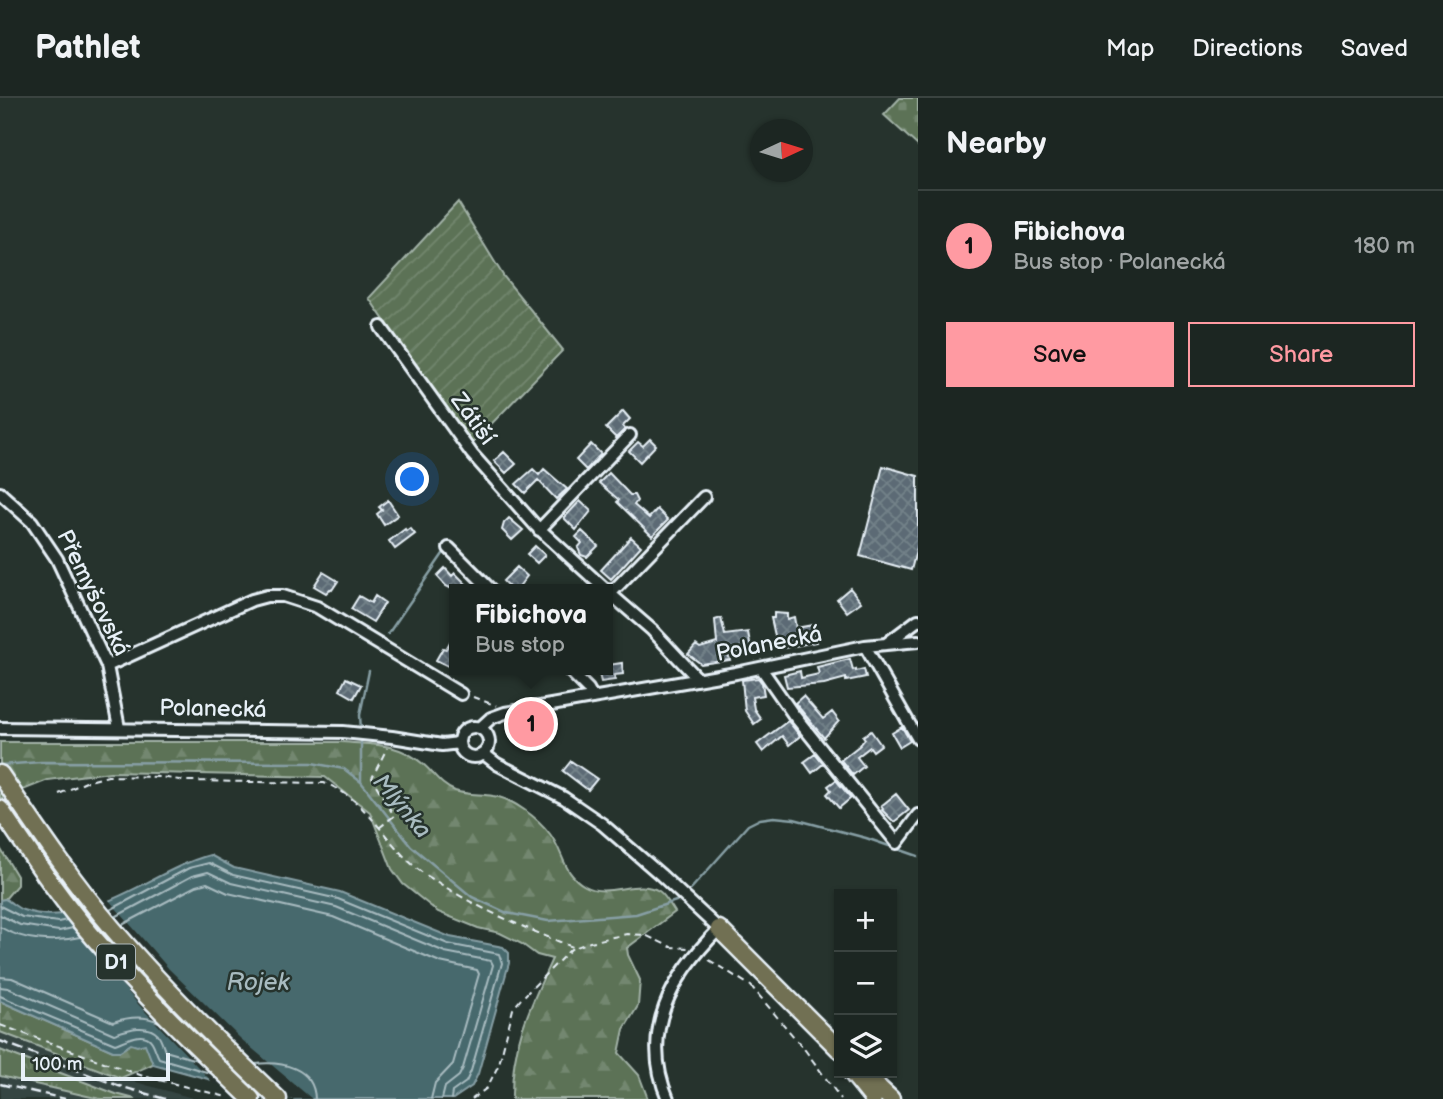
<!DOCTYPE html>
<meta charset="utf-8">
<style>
body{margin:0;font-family:"Balsamiq Sans",sans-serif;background:#29322f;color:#f1f3f6}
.controls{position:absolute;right:21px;bottom:21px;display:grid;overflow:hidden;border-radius:0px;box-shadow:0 2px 5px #0004}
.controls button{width:63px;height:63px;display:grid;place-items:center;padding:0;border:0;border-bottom:2px solid #3a4340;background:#1c2622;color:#f1f3f6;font:35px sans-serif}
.compass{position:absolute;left:750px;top:21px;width:63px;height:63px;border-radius:50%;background:#1c2622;box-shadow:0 2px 5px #0004;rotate:86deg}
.scale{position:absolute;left:21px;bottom:18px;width:149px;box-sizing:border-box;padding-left:7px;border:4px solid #e8f1f8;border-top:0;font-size:19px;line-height:24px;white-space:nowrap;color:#e8f1f8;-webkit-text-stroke:5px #26332d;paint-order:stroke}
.you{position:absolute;left:413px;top:382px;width:24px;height:24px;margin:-18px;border:5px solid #fff;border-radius:50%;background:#1a73e8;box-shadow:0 0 0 10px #1a73e833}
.badge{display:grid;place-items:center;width:46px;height:46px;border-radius:50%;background:#ff9aa2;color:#111;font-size:23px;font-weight:700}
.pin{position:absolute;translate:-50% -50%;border:4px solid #fff;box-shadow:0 2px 7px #0006}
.popup{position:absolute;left:449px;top:486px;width:164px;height:91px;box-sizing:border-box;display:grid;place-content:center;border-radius:0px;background:#1c2622;filter:drop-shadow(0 2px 5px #0005);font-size:23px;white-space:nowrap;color:#a0a5a5}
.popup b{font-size:26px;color:#f1f3f6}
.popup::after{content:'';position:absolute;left:50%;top:100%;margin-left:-14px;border:14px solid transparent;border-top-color:#1c2622}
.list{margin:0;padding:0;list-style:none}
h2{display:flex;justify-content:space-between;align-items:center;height:91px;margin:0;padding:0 28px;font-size:30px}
h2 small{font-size:23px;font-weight:400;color:#a0a5a5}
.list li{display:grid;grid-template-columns:46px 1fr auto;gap:21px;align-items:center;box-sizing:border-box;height:112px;padding:0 28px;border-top:2px solid #3a4340}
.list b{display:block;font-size:26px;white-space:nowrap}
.list p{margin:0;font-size:23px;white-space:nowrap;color:#a0a5a5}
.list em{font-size:23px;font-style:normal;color:#a0a5a5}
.actions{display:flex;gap:14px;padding:21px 28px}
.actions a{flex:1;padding:16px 0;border:2px solid #ff9aa2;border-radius:0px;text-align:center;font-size:24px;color:#ff9aa2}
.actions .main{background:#ff9aa2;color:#111}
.icon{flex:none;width:38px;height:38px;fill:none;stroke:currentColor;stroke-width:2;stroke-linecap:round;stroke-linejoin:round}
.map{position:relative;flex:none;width:918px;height:1001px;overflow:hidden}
header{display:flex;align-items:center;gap:42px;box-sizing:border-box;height:98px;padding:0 35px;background:#1c2622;border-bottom:2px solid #3a4340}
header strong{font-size:33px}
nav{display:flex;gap:38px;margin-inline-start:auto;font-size:24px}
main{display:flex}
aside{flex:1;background:#1c2622}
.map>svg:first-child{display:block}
</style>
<header>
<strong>Pathlet</strong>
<nav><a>Map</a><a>Directions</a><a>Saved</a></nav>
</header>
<main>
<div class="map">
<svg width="918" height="1001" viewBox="0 0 918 1001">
<defs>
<pattern id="grass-tufts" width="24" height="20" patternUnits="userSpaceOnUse" patternTransform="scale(1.75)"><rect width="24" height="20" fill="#5c7256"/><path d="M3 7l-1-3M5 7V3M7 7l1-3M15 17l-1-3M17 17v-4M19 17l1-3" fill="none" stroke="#73876f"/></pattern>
<pattern id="forest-firs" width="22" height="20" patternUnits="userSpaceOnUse" patternTransform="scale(1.75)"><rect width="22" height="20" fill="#5c7256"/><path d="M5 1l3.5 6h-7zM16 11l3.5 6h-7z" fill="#73876f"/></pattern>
<pattern id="cemetery-stones" width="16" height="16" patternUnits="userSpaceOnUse" patternTransform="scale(1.75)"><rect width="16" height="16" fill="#5c7256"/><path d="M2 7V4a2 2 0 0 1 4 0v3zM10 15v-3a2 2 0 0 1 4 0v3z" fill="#73876f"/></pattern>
<pattern id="garden-furrows" width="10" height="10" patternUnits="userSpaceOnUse" patternTransform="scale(1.75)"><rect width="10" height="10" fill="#5c7256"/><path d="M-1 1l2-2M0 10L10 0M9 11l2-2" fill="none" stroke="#73876f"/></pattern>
<pattern id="building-cross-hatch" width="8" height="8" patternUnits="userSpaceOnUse" patternTransform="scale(1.75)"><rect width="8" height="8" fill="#5c6b75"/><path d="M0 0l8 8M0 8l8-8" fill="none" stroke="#738189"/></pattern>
</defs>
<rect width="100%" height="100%" fill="#26332d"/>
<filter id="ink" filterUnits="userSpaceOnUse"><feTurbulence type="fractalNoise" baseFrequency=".0143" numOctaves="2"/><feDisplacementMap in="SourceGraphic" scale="14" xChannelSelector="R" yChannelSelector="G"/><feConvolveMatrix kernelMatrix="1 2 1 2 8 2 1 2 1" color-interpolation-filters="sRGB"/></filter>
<g filter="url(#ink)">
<path fill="#364443" d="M0 934 121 980 196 1001H135L116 996 0 952Z
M0 978 100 1001H1Z"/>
<path fill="url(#grass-tufts)" stroke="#a2b2a7" stroke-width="2" d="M0 952 116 996 135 1001H100L0 978Z"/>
<path fill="url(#forest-firs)" stroke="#a2b2a7" stroke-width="2" d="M0 644H342C373 647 398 644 423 666 435 676 440 687 455 693 467 697 480 696 493 698 512 700 538 720 550 736 564 754 562 775 585 788 608 801 636 780 659 793 665 797 671 808 675 814L627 850 628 857 640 882 638 908 624 931 619 955 639 977 648 1001H512C511 946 530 909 552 861L537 857 522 846 500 835 478 830 438 814 403 786 392 771 370 714 325 679 110 674 48 682 0 701Z
M0 750 17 778V787L5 801 0 802Z
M0 903 113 953H120L131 945 146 946 153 966 121 980 0 934Z"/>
<path fill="url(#cemetery-stones)" stroke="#a2b2a7" stroke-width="2" d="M900 0H918V48L884 17Z"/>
<path fill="url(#garden-furrows)" stroke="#a2b2a7" stroke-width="2" d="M458 104 504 179 563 252 470 348 369 200Z"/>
<path fill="#47696d" stroke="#879fa5" stroke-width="2" d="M210 757 234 770 340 794 450 839 503 849 509 855V865L478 976 472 988 453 1001H295L252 993 153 966 145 946 137 948 131 946 120 953H113L0 903V802L5 801C11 804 17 810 23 812 88 834 150 773 210 757Z"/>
<path fill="#26332d" d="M108 801 169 871 241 941 312 1001H287L274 994 252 996 215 987 138 906 59 813Z"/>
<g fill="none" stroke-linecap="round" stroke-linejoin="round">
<path stroke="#a8bbc0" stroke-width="2" d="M0 808 22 819 58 824 67 822
M110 812 189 770 209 765 233 777 338 801 448 846 499 856 502 865 471 973 466 984 452 994 451 1001
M0 817 20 827 59 833 73 830
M115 819 192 778 208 774 231 785 336 809 445 854 491 863 493 867 463 970 459 978 445 989 442 1001
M122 827 196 788 207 785 228 795 333 819 440 864 477 872 479 876 453 966 435 985 431 1001
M0 829C23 843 54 845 80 839
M0 879 12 880 113 924C128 919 144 917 159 924
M0 889 8 890 114 936C126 932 147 924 158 937 161 941 163 948 165 953L197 962
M0 898 115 946C124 943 144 931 152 944 155 949 156 955 159 960L210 975
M255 966C281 963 314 969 315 1001"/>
<path stroke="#879fa5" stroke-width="2.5" d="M388 536 445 453
M361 632 360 617 369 573
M361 639V684
M0 667 41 664 312 665 344 671 361 684 411 748 472 799 507 815 548 823 636 816 676 803
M690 792 748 727 760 721 774 719 794 721 866 740 918 758"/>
</g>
<path fill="url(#building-cross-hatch)" stroke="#e8f1f8" stroke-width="2" d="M623 313 630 321 623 328 625 331 616 340 606 330Z
M650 341 656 347 640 364 629 353 638 344 643 348Z
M591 346 601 356 586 372 576 362Z
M504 354 516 366 506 375 494 363Z
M883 368 918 378V446L911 472 860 458Z
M533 371 539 377 544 371 567 391 556 401 538 382 525 395 516 386Z
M609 375 630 397H634L637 403 634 407 649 420 657 411 668 422 652 438 617 404 619 402 599 385Z
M388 402 398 417 384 427 377 416 382 412 379 409Z
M580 403 591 413 576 432 564 420Z
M509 420 523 432 512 442 502 432 504 425Z
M410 430 415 436 395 451 389 443 405 431 406 433Z
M582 433 598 448 587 459 581 457 578 450 582 445 576 439Z
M631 439 641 448 611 481 601 472Z
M535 448 545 457 537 465 527 456Z
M517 469 527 478 517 491H511L503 483Z
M445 470 452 478 455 475 467 487 463 491H452L446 488 437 478Z
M323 474 338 483 332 492 330 491 326 495 314 488Z
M850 490 861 504 847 514 837 501Z
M359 498 371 505 375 498 385 505 373 524 351 511Z
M774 515 787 516V521L794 519 796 530 813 527 816 544 778 551 771 520H774Z
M721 520 725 537 748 534 751 551 728 556 730 562 701 566 688 556 696 547 700 550 717 545 715 522Z
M454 537V571L436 562 443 550 446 551Z
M850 561 853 572 856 571V573L864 571 866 579 846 583V580L824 586 787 589 784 577 800 573 801 580 819 576 817 569Z
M622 565 623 576 614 577 615 582 601 584 598 572H608V567Z
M346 580 361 587 354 600 340 592Z
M758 580 762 585 764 597 752 599 754 611 761 621 754 626 745 613 742 582Z
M803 598 823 621 832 614 839 623 824 640 795 605Z
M788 623 800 638 789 647 782 638 763 654 757 646Z
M902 629 910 643 900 649 892 635Z
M871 633 881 647 873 653 870 649 857 659 864 668 853 677 841 662 860 647 865 641 863 638Z
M815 656 823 666 812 675 804 664Z
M571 663 597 681 588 692 563 673Z
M836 682 851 700 839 710 827 696 831 692 828 688Z
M896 696 909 712 894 724 882 712 883 711 881 708Z"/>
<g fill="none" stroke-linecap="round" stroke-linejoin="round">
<defs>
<path id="minor" d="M381 229 472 356 535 427 605 491
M0 395 32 424 57 461 107 568 119 630
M539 432 630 337
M449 450 490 491
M608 494 652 532 698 581
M610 496 704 399
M886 546 918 522
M865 548 918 641
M107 568 252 502 267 498H283L317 509 461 596
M761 570 793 616 897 745 918 717
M569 572 588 591 593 600
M459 644a15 15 0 1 1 30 0a15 15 0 1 1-30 0Z
M0 630 343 634 392 639 442 647 459 645
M480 630 491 620 505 615 736 575 865 548 918 543
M484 656 497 666 564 700 602 726 661 777 719 831C672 878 639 933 668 1001"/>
<path id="highway" d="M0 676C36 729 72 783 114 832 165 892 221 947 278 1001
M0 711C30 755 59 800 94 840 143 897 197 949 251 1001
M719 831 839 951
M852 975 873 1001
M863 975 891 1001"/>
</defs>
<use href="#minor" stroke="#e8f1f8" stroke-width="16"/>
<use href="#highway" stroke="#e8f1f8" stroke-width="21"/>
<path stroke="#e8f1f8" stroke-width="2" stroke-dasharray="7 5" stroke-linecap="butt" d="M473 599 497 608
M59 696 86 684 108 678 160 679 186 683 324 685C363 698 383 740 413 767 420 774 431 780 439 785 482 813 528 831 575 850
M379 730 394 718 372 680 387 650
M709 862 751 888 805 952 841 1001
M0 927 143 978 227 999
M472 1001 487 990 499 966 513 911 521 901 571 851 590 844 627 836 645 837 671 849 688 850"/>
<use href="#minor" stroke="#26332d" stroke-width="10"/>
<use href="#highway" stroke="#716f52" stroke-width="16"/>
<path stroke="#e8f1f8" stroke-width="2.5" stroke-dasharray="10 5" stroke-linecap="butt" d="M0 943 119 988 165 1001
M0 986 65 1001"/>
</g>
</g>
<g text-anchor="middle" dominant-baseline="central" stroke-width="5" stroke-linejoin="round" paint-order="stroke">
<rect fill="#26332d" stroke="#aeb8bb" stroke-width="2" x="97" y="846.5" width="38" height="35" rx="5"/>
<g font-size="21" font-weight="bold" fill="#e8f1f8">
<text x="116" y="864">D1</text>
</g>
<g font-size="23" fill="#e8f1f8" stroke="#26332d">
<text transform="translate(473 321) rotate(54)">Zátiší</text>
<text transform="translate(93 495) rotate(64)">Přemyšovská</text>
<text transform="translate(769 546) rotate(-11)">Polanecká</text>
<text transform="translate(213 611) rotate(1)">Polanecká</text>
</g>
<g font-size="24" font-style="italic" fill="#a8bbc0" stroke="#26332d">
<text transform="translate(402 708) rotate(50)">Mlýnka</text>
<text x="258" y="884">Rojek</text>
</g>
</g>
</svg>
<div class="controls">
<button>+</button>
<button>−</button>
<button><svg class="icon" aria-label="layers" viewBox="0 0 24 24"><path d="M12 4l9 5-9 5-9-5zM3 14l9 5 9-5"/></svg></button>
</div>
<svg class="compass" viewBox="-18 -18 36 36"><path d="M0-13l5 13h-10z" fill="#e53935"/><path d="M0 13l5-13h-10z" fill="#a0a5a5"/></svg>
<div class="scale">100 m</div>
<div class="you"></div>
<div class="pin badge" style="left:531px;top:626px">1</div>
<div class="popup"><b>Fibichova</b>Bus stop</div>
</div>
<aside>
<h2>Nearby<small></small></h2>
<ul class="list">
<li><span class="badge">1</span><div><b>Fibichova</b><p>Bus stop · Polanecká</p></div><em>180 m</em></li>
</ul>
<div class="actions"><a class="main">Save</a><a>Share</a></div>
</aside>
</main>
